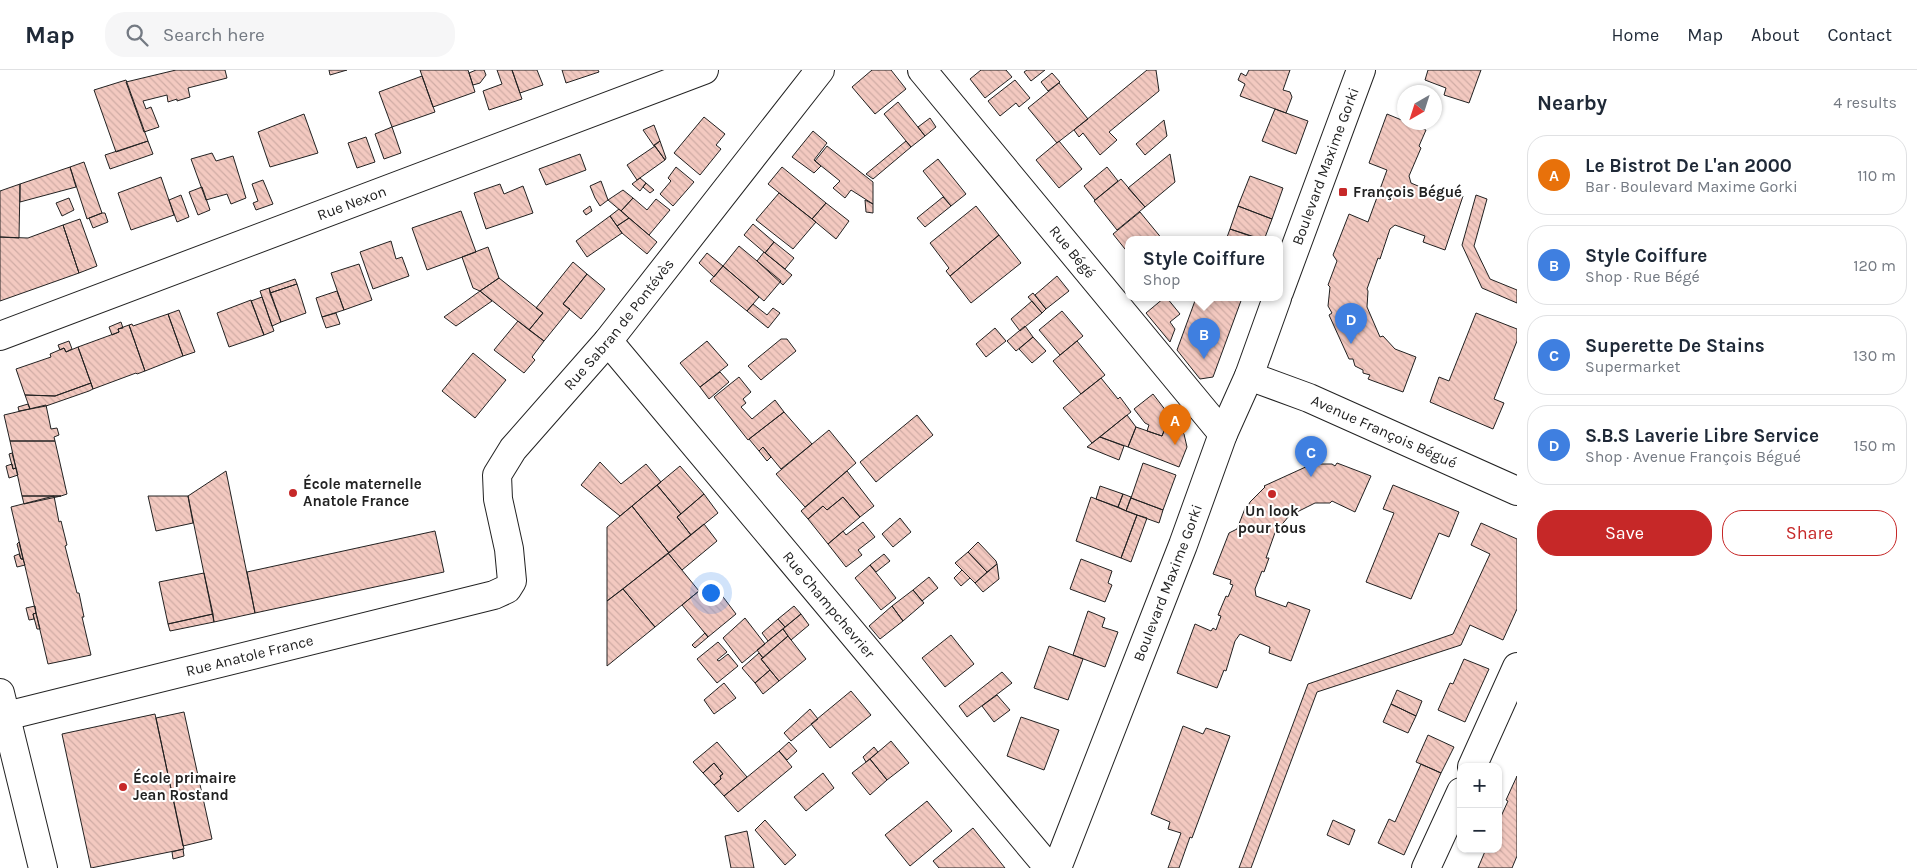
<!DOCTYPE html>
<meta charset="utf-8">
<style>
body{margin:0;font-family:Karla,sans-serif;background:#f6f6f7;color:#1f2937}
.controls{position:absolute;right:15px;bottom:15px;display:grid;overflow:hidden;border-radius:10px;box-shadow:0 1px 4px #0004}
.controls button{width:45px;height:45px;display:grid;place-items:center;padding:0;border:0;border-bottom:1px solid #e0e1e3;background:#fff;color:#1f2937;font:25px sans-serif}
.compass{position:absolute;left:1397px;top:15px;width:45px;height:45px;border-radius:50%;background:#fff;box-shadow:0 1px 4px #0004;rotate:219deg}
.you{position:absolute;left:710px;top:522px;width:18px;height:18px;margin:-12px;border:4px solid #fff;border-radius:50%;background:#1a73e8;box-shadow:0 0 0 8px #1a73e833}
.badge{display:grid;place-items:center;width:32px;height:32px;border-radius:50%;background:#c62828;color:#fff;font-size:16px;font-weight:700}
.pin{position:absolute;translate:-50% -41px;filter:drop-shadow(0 1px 2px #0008)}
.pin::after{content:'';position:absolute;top:26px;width:18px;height:15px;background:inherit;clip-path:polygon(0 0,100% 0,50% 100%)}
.popup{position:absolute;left:1125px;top:166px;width:158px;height:65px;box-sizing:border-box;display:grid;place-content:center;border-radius:10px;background:#fff;filter:drop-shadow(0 1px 4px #0005);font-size:16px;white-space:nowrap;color:#747a83}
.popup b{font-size:19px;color:#1f2937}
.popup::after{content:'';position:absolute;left:50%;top:100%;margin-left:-10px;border:10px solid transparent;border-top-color:#fff}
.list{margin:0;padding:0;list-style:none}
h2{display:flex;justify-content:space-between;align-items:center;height:65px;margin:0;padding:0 20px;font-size:21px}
h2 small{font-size:16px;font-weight:400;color:#747a83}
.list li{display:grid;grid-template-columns:32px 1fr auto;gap:15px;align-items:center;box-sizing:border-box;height:80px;margin:0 10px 10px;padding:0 10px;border:1px solid #e0e1e3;border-radius:20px}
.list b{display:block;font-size:19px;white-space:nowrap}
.list p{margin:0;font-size:16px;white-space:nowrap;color:#747a83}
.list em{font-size:16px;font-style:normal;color:#747a83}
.actions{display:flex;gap:10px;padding:15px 20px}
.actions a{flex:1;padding:11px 0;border:1px solid #c62828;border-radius:20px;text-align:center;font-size:18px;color:#c62828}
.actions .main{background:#c62828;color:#fff}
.icon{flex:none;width:28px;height:28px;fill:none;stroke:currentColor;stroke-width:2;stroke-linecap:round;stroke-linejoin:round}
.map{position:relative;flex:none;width:1517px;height:798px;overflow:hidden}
header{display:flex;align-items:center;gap:30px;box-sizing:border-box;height:70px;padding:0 25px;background:#fff;border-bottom:1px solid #e0e1e3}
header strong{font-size:24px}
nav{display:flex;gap:28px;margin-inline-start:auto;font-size:18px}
.search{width:350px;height:45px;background:#f6f6f7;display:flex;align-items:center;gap:12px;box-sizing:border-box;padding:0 18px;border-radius:20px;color:#747a83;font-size:19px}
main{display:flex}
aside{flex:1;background:#fff}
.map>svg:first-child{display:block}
</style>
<header>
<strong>Map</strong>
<div class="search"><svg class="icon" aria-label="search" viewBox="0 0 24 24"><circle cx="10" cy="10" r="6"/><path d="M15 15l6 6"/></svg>Search here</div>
<nav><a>Home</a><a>Map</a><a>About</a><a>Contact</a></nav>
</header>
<main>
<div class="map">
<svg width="1517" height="798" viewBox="0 0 1517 798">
<defs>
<pattern id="building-back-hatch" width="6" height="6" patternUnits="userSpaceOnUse" patternTransform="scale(1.25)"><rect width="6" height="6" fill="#f3c9c0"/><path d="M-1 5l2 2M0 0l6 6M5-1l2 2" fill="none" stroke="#d0aca5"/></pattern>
</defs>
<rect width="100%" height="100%" fill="#fff"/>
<path fill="url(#building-back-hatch)" stroke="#222" d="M176 0H225L227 8 188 18 190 27 177 31V29L168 32 167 25 143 31 146 39 151 37 159 57 144 62 126 12Z
M329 0H347L330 5Z
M420 0H468L475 22 433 37Z
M476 0H484L486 5 480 13 473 15 469 3Z
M497 0H512L522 29 489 40 483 21 502 14Z
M512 0H537L543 15 520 23Z
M562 0H598L599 2 566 13Z
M872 0H891L906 19 875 44 852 17Z
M981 0H1006L1012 7 985 28 970 9Z
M1027 0H1045L1031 11 1024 2Z
M1147 0H1156L1159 21 1109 62 1117 70 1100 85 1083 63 1079 67 1074 60Z
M1249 0H1290L1283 20 1290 22 1292 27 1286 43 1240 26 1245 14 1238 10 1241 3 1246 6Z
M1428 0H1481L1469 33 1444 25 1446 18 1425 10Z
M1052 3 1060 12 1048 21 1041 12Z
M422 6 435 42 392 57 379 22Z
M126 10 148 71 116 82 94 20Z
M1015 10 1030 28 1019 37 1016 33 1000 46 988 31Z
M1059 13 1088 49 1057 73 1028 38Z
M898 32 925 66 911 77 884 44Z
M1275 39 1308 51 1296 84 1262 71Z
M304 44 318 83 270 97 258 62Z
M1387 44 1426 60 1419 76 1421 78 1409 106 1411 113 1439 125 1442 119 1463 126 1445 180 1423 172 1425 166 1395 155 1390 159 1380 189 1378 188 1367 219 1368 221 1367 237 1380 267 1383 266 1395 279 1416 287 1403 322 1368 309 1370 305 1363 303V300L1355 296 1353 289H1349L1329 245 1332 243 1328 236 1330 217 1328 215 1337 191 1333 185 1349 144 1368 152 1387 100 1369 93Z
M704 47 725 64 716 75 721 79 700 105 674 83Z
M930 48 936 57 925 66 918 57Z
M1164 50 1167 66 1145 85 1136 74Z
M654 55 660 71 654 76 643 60Z
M392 57 401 83 384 89 375 64Z
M813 61 827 73 814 90 821 96 814 103 792 87Z
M366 67 375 92 357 98 348 73Z
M148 71 153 84 110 99 105 85Z
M660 71 666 88 665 90 654 75Z
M906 71 911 77 873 109 866 104Z
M1059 71 1082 99 1059 118 1036 90Z
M655 76 665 90 637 110 627 95Z
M827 76 873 112V134L851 120 845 128 833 118 840 111 815 91Z
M212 83 216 91 233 86 246 128 231 134 227 124 206 130 191 89Z
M580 84 586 100 546 115 539 99Z
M1170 84 1175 112 1145 137 1128 118Z
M938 89 966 124 951 136 923 101Z
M84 92 102 143 87 149 70 97Z
M70 97 76 117 20 132V114Z
M676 97 694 112 673 136 660 124 671 111 668 108Z
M782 97 826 133 812 149 768 114Z
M1107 97 1118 111 1095 130 1084 116Z
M1250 106 1283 118 1272 149 1238 136Z
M161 107 174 145 131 160 118 123Z
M640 108 646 113 640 121 632 114Z
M1121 109 1145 137 1117 160 1094 131Z
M263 110 273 134 256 140 253 133 258 131 252 114Z
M601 111 608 130 600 136 595 128 590 116Z
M646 113 654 120 650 123 643 117Z
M20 114 19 168 0 167V121Z
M500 114 504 124 523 116 533 143 486 159 474 123Z
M202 117 210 140 198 145 189 122Z
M623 120 633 128 621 141 608 130Z
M779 123 816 152 793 179 756 150Z
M181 125 189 147 177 152 169 130Z
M1476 125 1487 129 1474 176 1490 209 1517 220V233L1482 218 1462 175Z
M943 127 951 136 925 157 917 148Z
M69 128 74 140 62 146 56 133Z
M633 128 647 140 656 129 670 140 649 165 621 141Z
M865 130 873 134V143L866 142Z
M826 133 849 151 836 169 812 149Z
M590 136 592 141 586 145 583 141Z
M976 136 999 165 950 206 946 201 949 198 930 173Z
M1238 136 1272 149 1264 170 1230 159Z
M619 139 629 148 617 156 610 146Z
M461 141 476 182 427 200 412 158Z
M1140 142 1163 170H1129V184L1113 164Z
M102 143H105L108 152 93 158 89 148Z
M610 146 622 163 587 187 576 171Z
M629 148 657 172 647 184 622 163 617 156Z
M80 149 97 196 79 203 63 155Z
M753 154 774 172 765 183 744 165Z
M63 155 79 203 0 231V167L28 168Z
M1230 159 1262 170H1226Z
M999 165 1021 193 971 233 950 206Z
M391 171 396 189 402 187 409 206 373 219 360 182Z
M774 172 794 188 785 199 765 183Z
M739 176 781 211 764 231 723 196Z
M488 177 499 208 480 221 473 218 462 187Z
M764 182 792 205 783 215 757 191Z
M707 183 723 196 714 207 699 193Z
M573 192 587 204 563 234 570 239 544 271 529 260 543 243 536 238Z
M359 194 372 230 344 240 331 203Z
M723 196 759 227 747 241 710 211Z
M587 204 605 219 581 249 563 234Z
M1057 206 1069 221 1046 239 1035 225Z
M499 208 543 243 529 260 480 221Z
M295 209 297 214 270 223 269 218Z
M297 214 306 243 281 252 270 223Z
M269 218 281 252 272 256 260 221Z
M337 221 344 240 322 247 316 228Z
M480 221 492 231 456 256 444 247Z
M1033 223 1046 239 1042 243 1028 227Z
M262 227 274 261 264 265 251 231Z
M1164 228H1167L1180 244 1170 252 1175 259 1170 272 1146 243Z
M1196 228H1242L1213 307 1200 309 1177 280Z
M251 230 264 265 229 277 217 243Z
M1032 231 1042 243 1020 261 1011 249Z
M753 234 767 245 773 238 780 243 768 258 747 241Z
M179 240 195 282 183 286 168 244Z
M1062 241 1083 266 1060 285 1039 260Z
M336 243 340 254 326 258 322 247Z
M1476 243 1517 259V271L1494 329 1504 333 1493 359 1430 332 1439 307 1449 311Z
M168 244 183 286 145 301 129 255 132 254 133 256Z
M518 251 544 271 532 287 535 290 524 303 494 280Z
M121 252 123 258 118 259 119 262 112 265 109 257Z
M129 255 145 301 137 304 136 303 93 319 78 277 119 262 118 259Z
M1025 256 1033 267 1016 281 1007 271Z
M995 258 1006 271 986 287 976 274Z
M1033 267 1046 281 1032 293 1019 279Z
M781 269H787L796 281 761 310 748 296Z
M69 271 72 279 66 282 64 278 60 280 58 275Z
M707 271 728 295 700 317 680 293Z
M1077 271 1105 305 1081 324 1053 291Z
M78 277 91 313 55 326 25 325 16 299 51 287 50 284 64 278 66 282Z
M473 283 506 310 475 348 442 321Z
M720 302 729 312 709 329 700 317Z
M739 307 751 322 743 329 746 333 741 337 752 349 775 330 784 342 748 370 714 327Z
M1101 308 1118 329 1120 327 1131 342 1092 373 1063 338Z
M91 313 93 319 89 321 46 336 30 339 25 325 55 326Z
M1153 324 1170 346 1162 366 1147 361 1149 355 1145 353 1134 339Z
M28 334 30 339 19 341 18 337Z
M46 335 51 359 57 358 59 365 54 367 55 371H10L4 345Z
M784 342 812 374 781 399 763 377 759 381 749 369Z
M917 345 933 365 876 412 860 392Z
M1127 345 1136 357 1128 377 1100 367Z
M1170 346 1184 364 1187 377 1179 397 1128 377 1136 357 1162 366Z
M829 360 856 393 805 437 776 404Z
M1100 367 1124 376 1119 390 1087 377Z
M10 371H55L67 424 61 426H22Z
M763 377 771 387 767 391 759 381Z
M12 383 16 398 13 399 9 384Z
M600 392 621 414 646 394 661 412 620 446 581 415Z
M1143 393 1176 405 1163 440 1131 428Z
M1337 393 1371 406 1355 442 1332 431 1330 433H1315L1289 446 1279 458 1277 457 1266 488H1269L1264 502 1262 501 1255 519 1256 526 1286 537 1288 532 1310 540 1291 591 1269 583 1270 577 1240 564 1235 571 1226 601 1224 600 1217 618 1177 603 1195 554 1211 561 1213 558 1216 560 1221 546 1218 545 1226 526 1228 527 1233 515 1230 514 1231 510 1213 504 1229 463 1237 459 1246 436H1248L1250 432 1265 417 1264 416 1310 395 1312 398 1316 394H1332L1335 396Z
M12 394 13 399 16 398 18 405 9 408 6 396Z
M680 396 704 424 681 444 657 415Z
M226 401 255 543 214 552 188 426Z
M847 401 874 436 860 447 843 427 827 440 823 436 808 449 801 441Z
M657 415 681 444 677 447 691 465 669 483 632 436Z
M1393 415 1459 442 1449 467 1439 463 1411 529 1366 512 1394 443 1383 439Z
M1100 416 1123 424 1118 437 1096 429Z
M704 424 718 443 691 465 677 447Z
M1123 424 1131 427 1126 441 1118 437Z
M22 426H61L24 434Z
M54 426 59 452 61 451 67 475 65 476 77 523H79L84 547H82L91 585 48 594 11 437Z
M148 426H188L193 453 156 461Z
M843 427 860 447 828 474 808 449 823 436 827 440Z
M1091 427 1137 445 1121 488 1076 471Z
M1131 428 1163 440 1159 453 1126 441Z
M632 436 669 483 607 531V457Z
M1137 445 1147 448 1131 492 1121 488Z
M900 448 911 462 893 477 882 464Z
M863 452 875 467 858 480 862 485 846 497 828 474 843 461 846 465Z
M1481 453 1517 469V539L1503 570 1470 555 1461 575 1317 622 1251 798H1239L1308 614 1453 564 1490 484 1471 475Z
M704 454 717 471 682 500 668 483Z
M435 461 444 502 255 543 247 502Z
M19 472 23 489H21L17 474Z
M978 472 996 491 997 494 987 502 968 482Z
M968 482 987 502 975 513 955 493Z
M668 483 699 521 655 557 623 519Z
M19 484 21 489H23L25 495 17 497 14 486Z
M884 484 890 491 876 502 870 495Z
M1081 489 1112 501 1108 513 1112 515 1105 532 1070 519Z
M997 494 999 509 983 522 975 513Z
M870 495 896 528 881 540 855 508Z
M962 500 970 508 961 516 954 508Z
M204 503 213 544 168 554 159 512Z
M929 507 938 518 922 531 913 520Z
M711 511 736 544 708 567 682 535Z
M623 519 655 557 607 596V531Z
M913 520 924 533 903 551 892 536Z
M35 536 36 543 33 544 34 549 29 550 26 538Z
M794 536 801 544 785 557 778 549Z
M892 536 903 551 880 569 869 556Z
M1088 541 1105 548 1102 557 1118 562 1105 597 1073 585Z
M36 543 40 559H37L33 544Z
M213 544 214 552 170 561 168 554Z
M801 544 809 555 791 570 783 559Z
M745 548 765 574 742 593 723 568Z
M778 549 785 557 768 571 762 563Z
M783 559 788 566 763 588 757 580Z
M705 563 708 567 695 578 692 575Z
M951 565 974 594 945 617 922 588Z
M788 566 806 589 779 611 761 589Z
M718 572 727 582 717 590 719 591 728 584 738 596 717 613 697 589Z
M1049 576 1083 589 1068 630 1034 618Z
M759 583 763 588 761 589 770 600 755 613 742 598Z
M1464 589 1489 599 1465 652 1438 640 1450 613 1453 614Z
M770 600 779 611 763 624 755 613Z
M1002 602 1012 613 967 647 959 636Z
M724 613 736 628 714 644 704 630Z
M1397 620 1422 631 1416 646 1391 634Z
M851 621 871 645 830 678 811 654Z
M997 625 1010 640 994 652 982 636Z
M1391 634 1416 646 1408 663 1383 652Z
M810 639 818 649 791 671 784 663Z
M184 642 212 769 183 776 156 648Z
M155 644 184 779 91 798 62 664Z
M1021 647 1059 660 1044 700 1007 686Z
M1183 656 1203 664 1206 658 1230 666 1192 768 1190 767 1179 798H1168L1181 763 1168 759 1170 752 1151 744Z
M1428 665 1454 677 1441 703 1416 692Z
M891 671 909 693 887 710 870 689Z
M717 672 747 707 724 726 714 715 721 709 720 706 723 704 714 693 703 703 693 692Z
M789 672 797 681 787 690 779 681Z
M874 677 878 682 866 692 863 687Z
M779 681 792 697 738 742 724 726Z
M870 689 887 710 870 725 852 703Z
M714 693 723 704 720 706 721 709 714 715 703 703Z
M1421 694 1441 703 1404 785 1378 773 1389 749 1395 752Z
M823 703 834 718 806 741 794 727Z
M1517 706V786L1512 798H1478L1486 779H1498V753L1508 731 1506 730Z
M927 731 952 761 910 796 885 765Z
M765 750 796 785 785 795 755 760Z
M1333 750 1355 760 1349 775 1327 765Z
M973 758 1005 798H939L933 791Z
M747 761 754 798H731L725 766Z
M183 779 184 786 173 789 172 782Z"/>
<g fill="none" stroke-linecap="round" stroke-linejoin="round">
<defs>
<g id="street">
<path id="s1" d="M922 0 1223 364"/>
<path id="s2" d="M0 266 704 0"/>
<path id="s3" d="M608 271 1049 798"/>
<path id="s4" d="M1249 306 1309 328 1517 421"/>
<path d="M0 623 43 798"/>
<path id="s5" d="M6 646 494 525 507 519 512 511 509 479 498 429 497 405 513 379 608 271 820 0"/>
<path d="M1472 697 1517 597"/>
<path d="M1426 798 1461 722"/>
</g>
<g id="secondary">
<path id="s6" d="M1279 222 1361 0"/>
<path id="s7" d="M1057 798 1183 475 1223 364 1249 306 1277 228"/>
</g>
</defs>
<use href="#street" stroke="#222" stroke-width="30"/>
<use href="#secondary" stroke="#222" stroke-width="30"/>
<use href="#street" stroke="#fff" stroke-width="28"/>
<use href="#secondary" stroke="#fff" stroke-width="28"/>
</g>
<g fill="#c62828" stroke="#fff" stroke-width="2">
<rect x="1338" y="117" width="10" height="10" rx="2.5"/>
<circle cx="293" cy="423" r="5"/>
<circle cx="1272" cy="424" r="5"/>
<circle cx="123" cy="717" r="5"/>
</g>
<g text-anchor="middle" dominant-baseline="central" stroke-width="4" stroke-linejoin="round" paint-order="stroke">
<g font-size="15" fill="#222" stroke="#fff">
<text stroke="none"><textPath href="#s6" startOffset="134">Boulevard Maxime Gorki</textPath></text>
<text stroke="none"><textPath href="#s2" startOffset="376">Rue Nexon</textPath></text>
<text stroke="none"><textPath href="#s1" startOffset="236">Rue Bégé</textPath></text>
<text stroke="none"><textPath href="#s5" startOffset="828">Rue Sabran de Pontévès</textPath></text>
<text stroke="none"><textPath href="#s4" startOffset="146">Avenue François Bégué</textPath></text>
<text stroke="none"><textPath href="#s7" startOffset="306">Boulevard Maxime Gorki</textPath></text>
<text stroke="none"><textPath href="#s3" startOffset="344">Rue Champchevrier</textPath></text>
<text stroke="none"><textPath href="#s5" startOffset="251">Rue Anatole France</textPath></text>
</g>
<g font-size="15" font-weight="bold" fill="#222" stroke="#fff" text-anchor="start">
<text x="1353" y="122">François Bégué</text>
<text x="303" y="414">École maternelle<tspan x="303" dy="17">Anatole France</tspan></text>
<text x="1272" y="441" text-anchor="middle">Un look<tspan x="1272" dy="17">pour tous</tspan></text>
<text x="133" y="708">École primaire<tspan x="133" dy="17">Jean Rostand</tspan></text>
</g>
</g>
</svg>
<div class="controls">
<button>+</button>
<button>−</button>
</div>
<svg class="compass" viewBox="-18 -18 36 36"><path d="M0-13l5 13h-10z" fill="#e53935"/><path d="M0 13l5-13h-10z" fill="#747a83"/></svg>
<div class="you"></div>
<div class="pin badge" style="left:1175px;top:375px;background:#e8710a">A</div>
<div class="pin badge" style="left:1204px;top:289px;background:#3f7fe0">B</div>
<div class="popup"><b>Style Coiffure</b>Shop</div>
<div class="pin badge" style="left:1311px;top:407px;background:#3f7fe0">C</div>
<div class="pin badge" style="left:1351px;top:274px;background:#3f7fe0">D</div>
</div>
<aside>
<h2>Nearby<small>4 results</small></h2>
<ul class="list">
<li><span class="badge" style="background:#e8710a">A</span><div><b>Le Bistrot De L'an 2000</b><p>Bar · Boulevard Maxime Gorki</p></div><em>110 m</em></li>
<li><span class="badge" style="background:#3f7fe0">B</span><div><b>Style Coiffure</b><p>Shop · Rue Bégé</p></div><em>120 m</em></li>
<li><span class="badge" style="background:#3f7fe0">C</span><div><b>Superette De Stains</b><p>Supermarket</p></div><em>130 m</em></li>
<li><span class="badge" style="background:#3f7fe0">D</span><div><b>S.B.S Laverie Libre Service</b><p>Shop · Avenue François Bégué</p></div><em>150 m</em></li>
</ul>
<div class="actions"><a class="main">Save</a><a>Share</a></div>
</aside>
</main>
